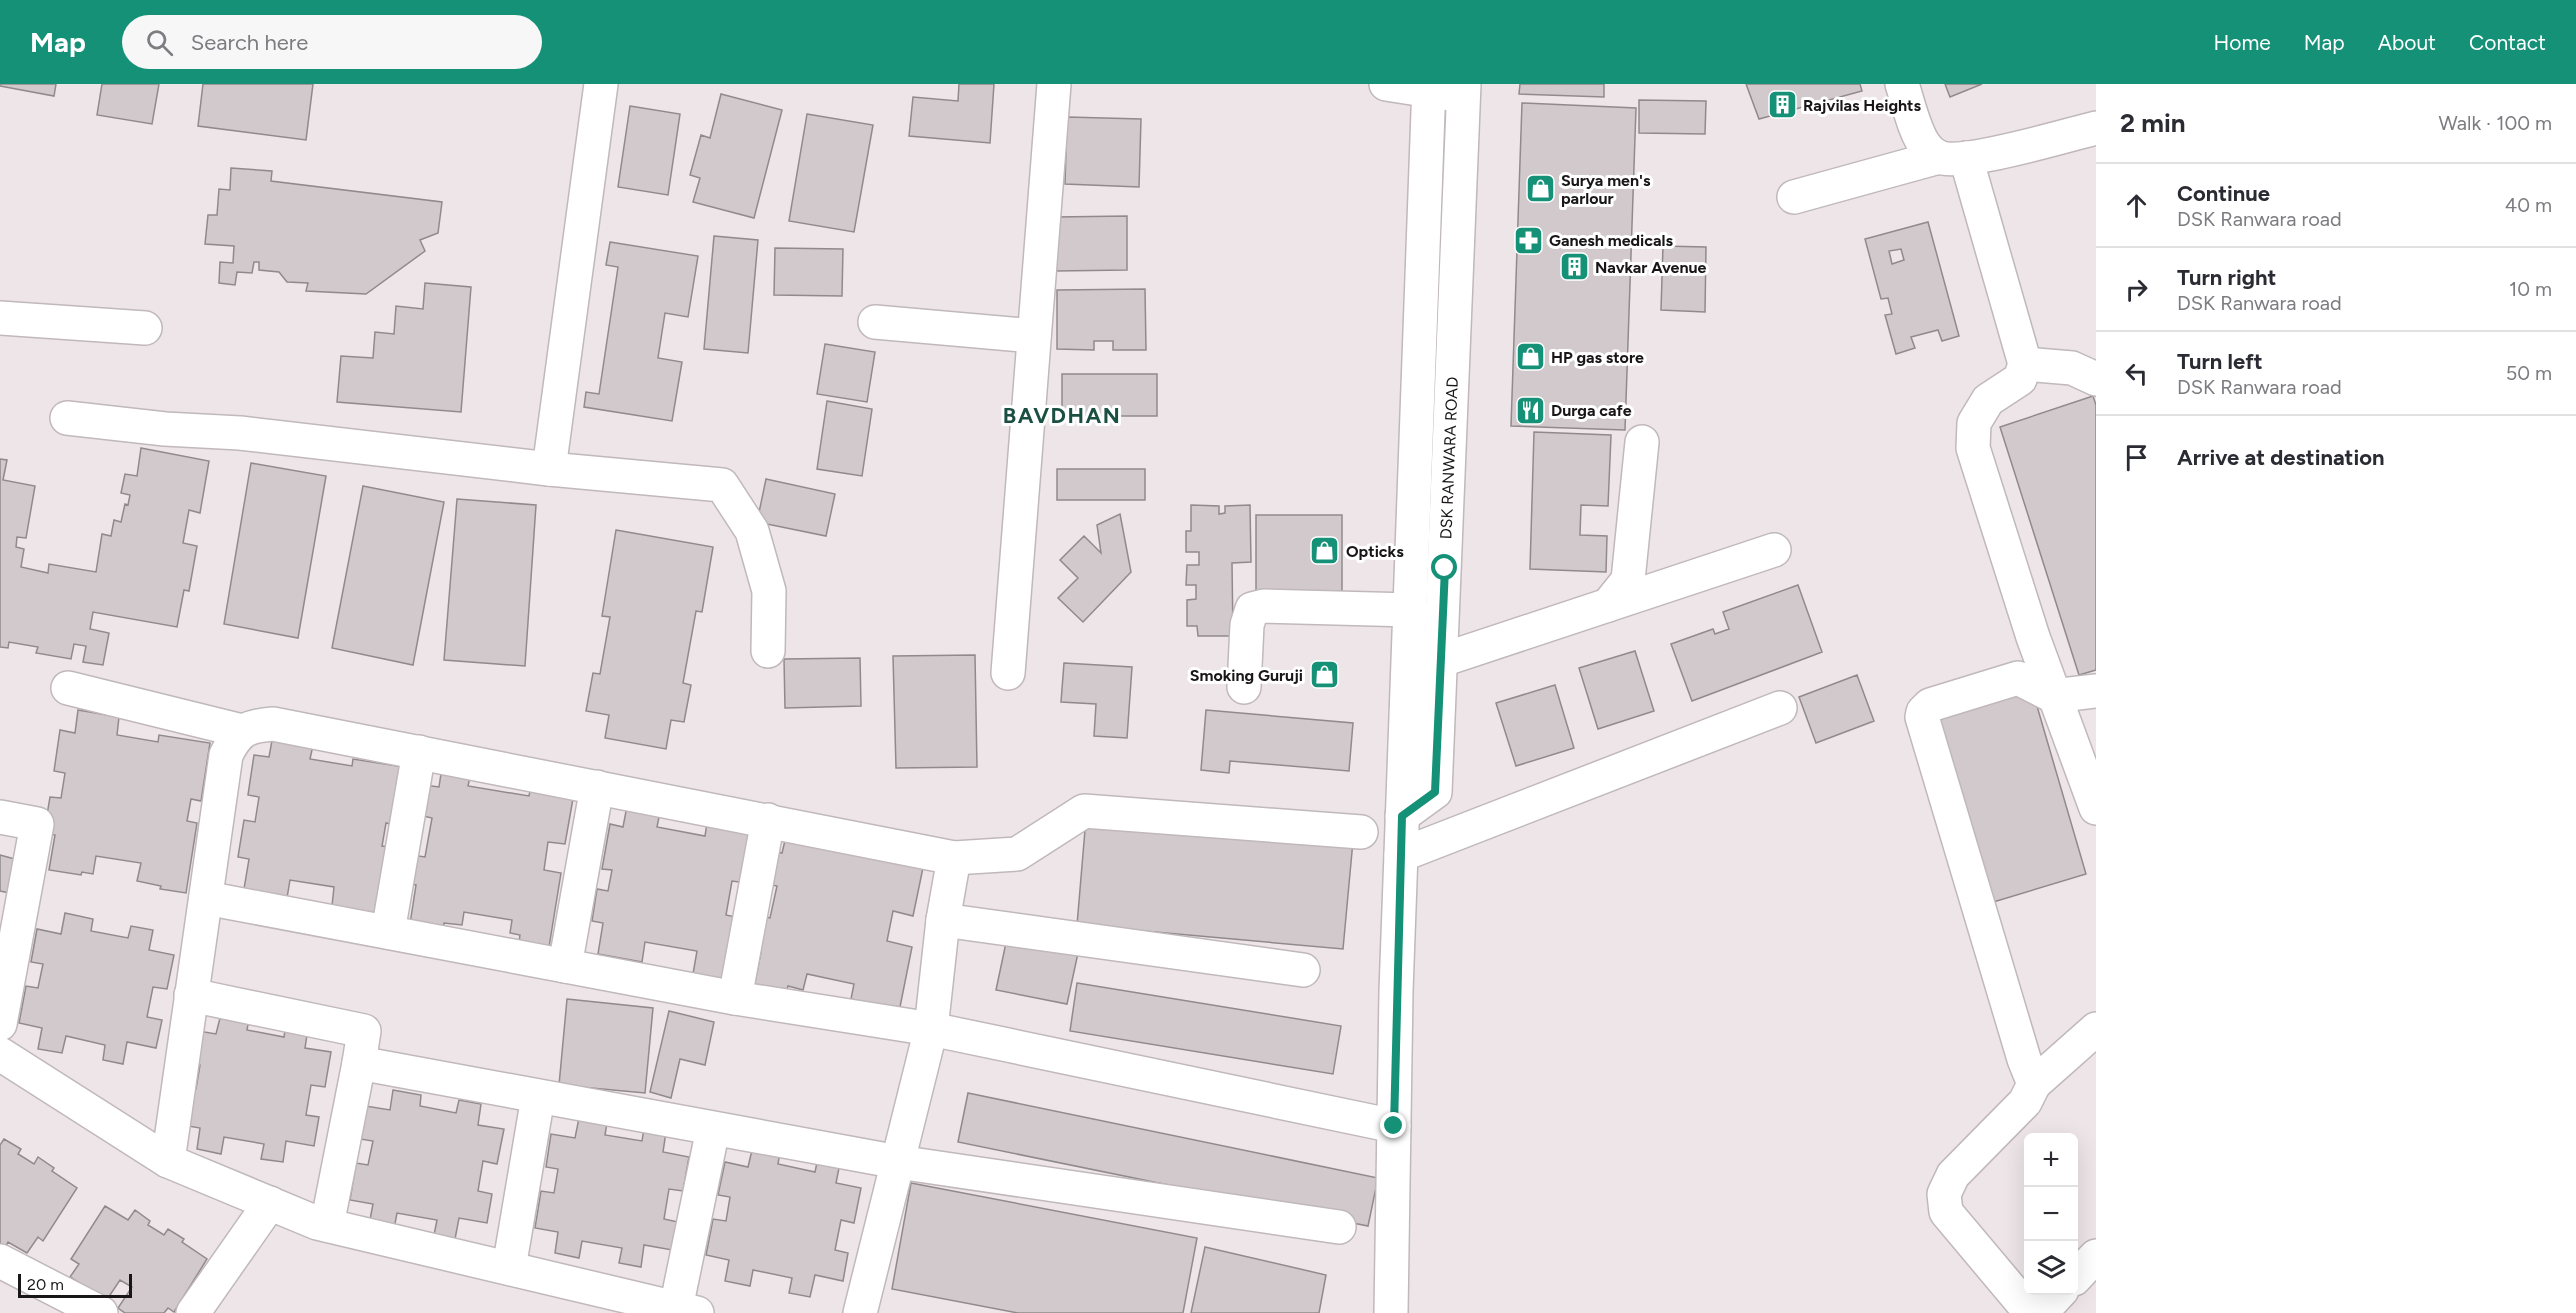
<!DOCTYPE html>
<meta charset="utf-8">
<style>
body{margin:0;font-family:Figtree,sans-serif;background:#f7f7f7;color:#2b2b33}
.controls{position:absolute;right:18px;bottom:18px;display:grid;overflow:hidden;border-radius:9px;box-shadow:0 6px 24px #0002}
.controls button{width:54px;height:54px;display:grid;place-items:center;padding:0;border:0;border-bottom:2px solid #e1e1e2;background:#fff;color:#2b2b33;font:30px sans-serif}
.scale{position:absolute;left:18px;bottom:15px;width:114px;box-sizing:border-box;padding-left:6px;border:3px solid #191617;border-top:0;font-size:16px;line-height:21px;white-space:nowrap;color:#191617;-webkit-text-stroke:4px #fff;paint-order:stroke}
.stop{position:absolute;width:18px;height:18px;margin:-14px;border:4px solid #159177;border-radius:50%;background:#fff}
.stop.end{background:#159177;border-color:#fff;box-shadow:0 2px 6px #0008}
.list{margin:0;padding:0;list-style:none}
h2{display:flex;justify-content:space-between;align-items:center;height:78px;margin:0;padding:0 24px;font-size:26px}
h2 small{font-size:20px;font-weight:400;color:#7c7c81}
.list li{display:grid;grid-template-columns:39px 1fr auto;gap:18px;align-items:center;box-sizing:border-box;height:84px;padding:0 24px;border-top:2px solid #e1e1e2}
.list b{display:block;font-size:22px;white-space:nowrap}
.list p{margin:0;font-size:20px;white-space:nowrap;color:#7c7c81}
.list em{font-size:20px;font-style:normal;color:#7c7c81}
.icon{flex:none;width:33px;height:33px;fill:none;stroke:currentColor;stroke-width:2;stroke-linecap:round;stroke-linejoin:round}
.map{position:relative;flex:none;width:2096px;height:1229px;overflow:hidden}
header{display:flex;align-items:center;gap:36px;box-sizing:border-box;height:84px;padding:0 30px;background:#159177;color:#fff}
header strong{font-size:28px}
nav{display:flex;gap:33px;margin-inline-start:auto;font-size:21px}
.search{width:420px;height:54px;background:#f7f7f7;display:flex;align-items:center;gap:15px;box-sizing:border-box;padding:0 21px;border-radius:33px;color:#7c7c81;font-size:22px}
main{display:flex}
aside{flex:1;background:#fff}
.map>svg:first-child{display:block}
</style>
<header>
<strong>Map</strong>
<div class="search"><svg class="icon" aria-label="search" viewBox="0 0 24 24"><circle cx="10" cy="10" r="6"/><path d="M15 15l6 6"/></svg>Search here</div>
<nav><a>Home</a><a>Map</a><a>About</a><a>Contact</a></nav>
</header>
<main>
<div class="map">
<svg width="2096" height="1229" viewBox="0 0 2096 1229">
<rect width="100%" height="100%" fill="#ede5e8"/>
<path fill="#d1c9cc" stroke="#918a8c" stroke-width="1.5" fill-rule="evenodd" d="M0 0H56L54 12 0 2Z
M102 0H159L152 40 97 31Z
M203 0H313L306 56 198 42Z
M959 0H994L990 59 909 52 913 13 958 17Z
M1520 0H1604V13L1519 10Z
M1746 0H1860L1862 7 1759 35Z
M1945 0H1982L1950 13Z
M721 10 782 26 754 134 693 118 700 94 690 91 701 51 710 54Z
M1639 16 1706 17 1705 50 1639 49Z
M1522 19 1636 24 1625 346 1511 342Z
M630 22 680 30 668 111 618 103Z
M807 30 873 41 854 148 789 137Z
M1067 33 1141 35 1139 103 1065 100Z
M231 84 272 87 271 97 442 118 438 149 420 156 425 167 366 210 306 207 308 199 287 198 279 188 259 186V178H254L252 189 237 188 235 201 219 199 220 178 233 179 234 162 205 160 208 131H217L219 105 230 106Z
M1127 132V186L1056 187 1055 133Z
M1928 138 1959 252 1942 257 1938 246 1911 253 1915 264 1896 270 1885 231 1892 230 1888 214 1881 215 1865 155ZM1901 165 1904 176 1892 180 1889 167Z
M714 152 758 156 748 269 704 265Z
M610 158 698 172 688 233 665 229 658 274 682 278 672 337 584 323 586 308 599 310 618 183 606 181Z
M1663 162 1706 163 1705 228 1661 226Z
M775 164 843 165 842 212 774 211Z
M425 199 471 203 461 328 337 318 341 272 373 274 375 248 394 250 396 222 423 225Z
M1145 205 1146 266H1113V257H1094V266L1057 265V206Z
M825 260 875 268 867 318 817 310Z
M1062 290H1157V332H1062Z
M2093 312 2096 321V586L2079 591 2000 343Z
M827 317 872 325 862 392 817 385Z
M1534 348 1611 351 1608 422 1581 421 1580 451 1607 452 1606 488 1530 485Z
M141 364 209 377 200 429 189 426 183 459 197 462 189 507 184 506 177 543 93 528 90 545 109 549 103 581 83 578 86 562 74 560 71 575 36 569 38 563 9 558 8 564 0 563V375L7 376 3 396 35 402 26 454 17 453 16 463 24 465 21 483 48 489 49 480 96 488 102 450 111 452 114 436 121 438 125 420 128 421 130 411 121 409 125 390 137 392Z
M251 379 326 392 298 554 224 540Z
M1057 385H1145V416H1057Z
M766 395 835 410 826 452 757 438Z
M363 402 444 418 413 581 332 564Z
M457 415 536 421 525 582 444 576Z
M1191 421 1219 422V430L1225 429V422L1250 421 1251 478 1232 479 1233 552H1198L1197 542H1187V516L1196 515V501H1186L1187 481H1199V468H1186V447H1191Z
M1120 430 1131 488 1083 538 1058 514 1078 494 1060 476 1084 452 1101 469 1097 441Z
M1256 431H1342V507H1256Z
M616 446 713 463 702 528 696 527 683 599 691 601 684 638 671 636 666 665 605 654 609 631 586 627 593 589 600 590 610 533 602 532Z
M1798 501 1822 568 1692 617 1671 560 1713 545 1715 550 1729 545 1723 528Z
M1635 567 1654 627 1598 645 1579 584Z
M975 571 977 683 896 684 893 572Z
M860 574 861 622 785 624 784 575Z
M1064 579 1132 583 1127 654 1094 652 1096 620 1061 618Z
M1857 591 1874 637 1816 659 1799 613Z
M1555 601 1574 664 1516 682 1496 619Z
M2032 605 2086 790 1990 819 1935 634Z
M78 626 119 633 117 651 158 658 159 651 210 659 201 717 191 715 187 737 197 739 186 809 160 805 161 802 137 797 141 779 96 772 93 790 82 788 81 791 49 786 55 751 44 749 50 713 61 714 65 689 54 687 60 646 75 649Z
M1206 626 1353 639 1349 687 1230 677 1229 689 1201 686Z
M273 651 314 657 310 675 352 682 353 675 404 683 395 741 386 739 382 762 391 763 379 833 332 822 334 803 290 796 287 814 243 811 249 775 238 773 244 736 255 738 259 713 248 711 254 671 269 673Z
M442 683 471 688 468 702 529 712 531 702 574 709 565 760 548 758 544 786 561 789 549 863 519 858 520 851 510 849 512 836 464 828 462 841 444 839 443 846 410 840 416 801 408 800 412 771 425 773 432 734 419 731 424 701 439 703Z
M627 722 660 728 657 743 705 752 707 739 755 747 746 799 732 797 726 831 740 834 729 896 693 890 697 867 645 858 642 878 598 870 603 839 592 837 597 805 608 807 612 786 602 785 610 740 623 743Z
M1086 734 1353 757 1343 865 1077 841Z
M787 748 925 774 913 832 893 827 887 857 912 863 898 933 870 919 851 915 854 900 807 890 803 906 788 902 786 910 754 903 761 868 748 865 754 831 770 834 777 802 761 799 768 766 782 769Z
M0 771 22 777 14 810 0 807Z
M65 829 93 835 91 847 128 854 131 842 153 846 149 866 174 871 167 905 153 903 147 933 162 936 156 964 127 958 123 980 103 976 105 961 66 952 62 969 38 965 42 944 19 939 26 902 38 904 43 880 31 878 37 845 61 850Z
M1007 854 1078 869 1067 920 996 906Z
M1077 899 1341 942 1333 990 1070 947Z
M567 915 653 924 645 1009 559 1001Z
M669 927 714 938 705 981 680 975 671 1014 650 1008Z
M221 930 249 935 247 946 284 953 286 940 308 944 305 964 331 968 325 1003 311 1001 306 1031 319 1033 314 1062 286 1057 283 1078 261 1075 264 1060 224 1053 221 1070 197 1065 200 1044 177 1040 183 1003 196 1005 200 981 187 978 193 946 216 950Z
M393 1006 421 1011 420 1022 456 1029 459 1016 481 1020 478 1041 504 1045 497 1080 483 1077 478 1107 492 1110 487 1139 459 1134 455 1155 434 1151 437 1136 397 1129 394 1145 369 1141 373 1120 350 1116 356 1079 368 1081 373 1057 360 1055 366 1022 390 1026Z
M968 1009 1378 1094 1368 1142 958 1058Z
M579 1034 607 1039 605 1051 642 1057 644 1044 666 1048 663 1068 689 1073 683 1107 669 1105 664 1135 678 1138 672 1166 644 1161 641 1183 619 1179 622 1164 582 1157 579 1174 555 1169 558 1148 535 1144 541 1107 554 1109 558 1085 546 1083 551 1050 575 1054Z
M4 1055 21 1065 18 1070 34 1080 38 1073 54 1084 52 1087 77 1104 43 1157 38 1153 27 1169 8 1158 5 1164 0 1161V1061Z
M753 1062 780 1068 778 1080 815 1088 818 1074 840 1079 836 1099 861 1104 854 1139 841 1136 835 1166 848 1169 843 1197 815 1191 810 1213 789 1209 792 1194 753 1186 750 1202 725 1197 729 1176 706 1171 713 1135 726 1137 730 1113 718 1111 725 1078 748 1083Z
M911 1099 1197 1154 1183 1229H1018L892 1205Z
M105 1122 128 1136 135 1126 150 1137 148 1141 164 1151 168 1145 184 1155 182 1158 207 1175 174 1228 168 1224 164 1229H125L118 1224 132 1203 120 1196 104 1220 92 1207 70 1193 79 1180 71 1175Z
M1205 1163 1326 1191 1319 1229H1191Z"/>
<g fill="none" stroke-linecap="round" stroke-linejoin="round">
<defs>
<g id="minor">
<path d="M1386 0 1450 10"/>
<path d="M1902 0C1908 18 1915 51 1927 64 1929 67 1935 71 1938 73 1962 83 2067 51 2096 44"/>
<path d="M1966 74 2025 280 2020 295 1988 316 1974 339 1973 364 2033 553 2096 724"/>
<path d="M1794 113 1939 73"/>
<path d="M0 234 145 244"/>
<path d="M875 238 1034 252"/>
<path d="M2025 280 2072 284 2096 295"/>
<path d="M67 334 165 345 240 349 549 385 601 0"/>
<path d="M549 385 722 401 752 447 769 507 768 567"/>
<path d="M1608 521 1628 496 1642 358"/>
<path d="M1421 583 1774 466"/>
<path d="M1008 589 1054 0"/>
<path d="M1244 603 1247 541 1252 525 1264 522 1411 526"/>
<path d="M68 604 242 647"/>
<path id="s1" d="M1402 732 1435 708 1464 0"/>
<path d="M0 733 37 740 0 940"/>
<path d="M1401 771 1780 624"/>
<path d="M954 774 1017 770 1084 727 1361 748"/>
<path d="M206 814 735 914 931 945 1394 1042"/>
<path d="M943 836 1303 886"/>
<path d="M388 848 419 668"/>
<path d="M565 882 597 703"/>
<path d="M191 911 364 947 359 979 898 1078 1339 1143"/>
<path d="M735 914 768 736"/>
<path d="M0 970 168 1077 317 1139 697 1229"/>
<path d="M2034 1000 2096 945"/>
<path d="M168 1077 226 671C238 646 247 642 273 640L954 774 943 836 931 945 860 1229"/>
<path d="M327 1141 359 979"/>
<path d="M0 1177 101 1229"/>
<path d="M509 1184 538 1013"/>
<path d="M2074 1195 2096 1172"/>
<path d="M2062 1206 2048 1221 2025 1222 1946 1128 1944 1110 1953 1091 2025 1018 2034 1000 2024 975 1922 633 1923 628 1930 621 2018 594 2053 612 2096 607"/>
<path d="M676 1224 713 1045"/>
<path d="M193 1229 270 1119"/>
<path d="M1391 1229 1396 907 1429 0"/>
</g>
</defs>
<use href="#minor" stroke="#c0b8bb" stroke-width="36"/>
<use href="#minor" stroke="#fff" stroke-width="33"/>
</g>
<g fill="none" stroke-linecap="round" stroke-linejoin="round">
<path stroke="#159177" stroke-width="8" d="M1394 1042 1402 732 1435 708 1445 484"/>
</g>
<defs>
<symbol id="building-square" viewBox="-11 -11 22 22"><rect x="-9" y="-9" width="18" height="18" rx="4" fill="#159177" stroke="#fff"/><path d="M-4-6H4V6H1V3H-1V6H-4ZM-2.5-4.3h1.7v1.8h-1.7ZM.8-4.3h1.7v1.8H.8ZM-2.5-1h1.7V.8h-1.7ZM.8-1h1.7V.8H.8Z" fill="#fff"/></symbol>
<symbol id="shop-square" viewBox="-11 -11 22 22"><rect x="-9" y="-9" width="18" height="18" rx="4" fill="#159177" stroke="#fff"/><path d="M-5-2.5h2.3a2.7 3.5 0 0 1 5.4 0H5L5.5 6h-11ZM-1.5-2.5h3a1.5 2.3 0 0 0-3 0Z" fill="#fff"/></symbol>
<symbol id="pharmacy-square" viewBox="-11 -11 22 22"><rect x="-9" y="-9" width="18" height="18" rx="4" fill="#159177" stroke="#fff"/><path d="M-2-6h4v4h4v4h-4v4h-4v-4h-4v-4h4Z" fill="#fff"/></symbol>
<symbol id="restaurant-square" viewBox="-11 -11 22 22"><rect x="-9" y="-9" width="18" height="18" rx="4" fill="#159177" stroke="#fff"/><path d="M-5-6h1v4h1v-4h1v4h1v-4h1v5L-1.5 .5V6h-2V.5L-5-1ZM5-6V6H3V1.5H1.5Q1.5-4 5-6Z" fill="#fff"/></symbol>
</defs>
<g fill-rule="evenodd">
<use href="#building-square" x="1766" y="4" width="33" height="33"/>
<use href="#shop-square" x="1524" y="88" width="33" height="33"/>
<use href="#pharmacy-square" x="1512" y="140" width="33" height="33"/>
<use href="#building-square" x="1558" y="166" width="33" height="33"/>
<use href="#shop-square" x="1514" y="256" width="33" height="33"/>
<use href="#restaurant-square" x="1514" y="310" width="33" height="33"/>
<use href="#shop-square" x="1308" y="450" width="33" height="33"/>
<use href="#shop-square" x="1308" y="574" width="33" height="33"/>
</g>
<g text-anchor="middle" dominant-baseline="central" stroke-width="6" stroke-linejoin="round" paint-order="stroke">
<g font-size="16" font-weight="bold" fill="#191617" stroke="#fff" text-anchor="start">
<text x="1803" y="21">Rajvilas Heights</text>
<text x="1561" y="96">Surya men's<tspan x="1561" dy="18">parlour</tspan></text>
<text x="1549" y="156">Ganesh medicals</text>
<text x="1595" y="183">Navkar Avenue</text>
<text x="1551" y="273">HP gas store</text>
<text x="1551" y="326">Durga cafe</text>
<text x="1346" y="467">Opticks</text>
<text x="1303" y="591" text-anchor="end">Smoking Guruji</text>
</g>
<g font-size="16" fill="#191617" stroke="#fff">
<text stroke="none"><textPath href="#s1" startOffset="375">DSK RANWARA ROAD</textPath></text>
</g>
<g font-size="22" font-weight="bold" letter-spacing="1.5" fill="#1b4f42" stroke="#fff">
<text x="1062" y="331">BAVDHAN</text>
</g>
</g>
</svg>
<div class="controls">
<button>+</button>
<button>−</button>
<button><svg class="icon" aria-label="layers" viewBox="0 0 24 24"><path d="M12 4l9 5-9 5-9-5zM3 14l9 5 9-5"/></svg></button>
</div>
<div class="scale">20 m</div>
<div class="stop" style="left:1445px;top:484px"></div>
<div class="stop end" style="left:1394px;top:1042px"></div>
</div>
<aside>
<h2>2 min<small>Walk · 100 m</small></h2>
<ul class="list">
<li><svg class="icon" aria-label="ahead" viewBox="0 0 24 24"><path d="M12 20V5M6 11l6-6 6 6"/></svg><div><b>Continue</b><p>DSK Ranwara road</p></div><em>40 m</em></li>
<li><svg class="icon" aria-label="right" viewBox="0 0 24 24"><path d="M7 20v-9h11M14 6l5 5-5 5"/></svg><div><b>Turn right</b><p>DSK Ranwara road</p></div><em>10 m</em></li>
<li><svg class="icon" aria-label="left" viewBox="0 0 24 24"><path d="M17 20v-9H6M10 6l-5 5 5 5"/></svg><div><b>Turn left</b><p>DSK Ranwara road</p></div><em>50 m</em></li>
<li><svg class="icon" aria-label="arrive" viewBox="0 0 24 24"><path d="M6 21V4h12l-3 4 3 4H6"/></svg><div><b>Arrive at destination</b></div></li>
</ul>
</aside>
</main>
